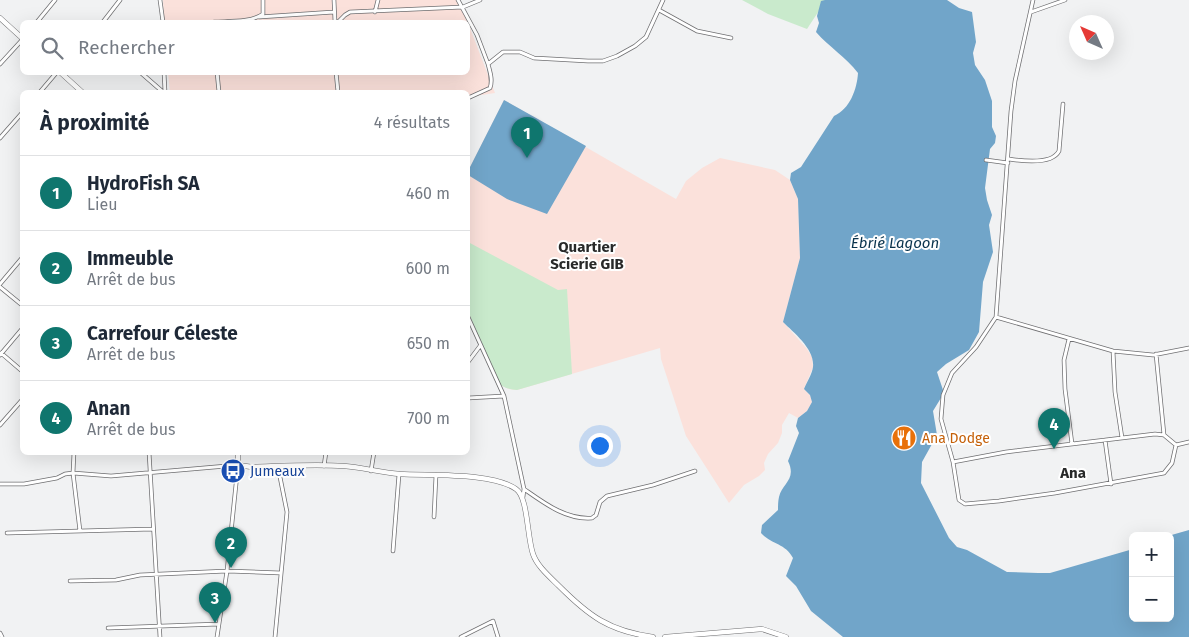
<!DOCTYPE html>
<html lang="fr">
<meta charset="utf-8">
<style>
body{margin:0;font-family:"Fira Sans",sans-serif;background:#f2f2f3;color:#1f2937}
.controls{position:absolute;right:15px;bottom:15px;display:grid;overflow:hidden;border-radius:8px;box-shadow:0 5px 20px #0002}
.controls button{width:45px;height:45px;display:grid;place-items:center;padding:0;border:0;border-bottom:1px solid #e0e1e3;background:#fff;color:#1f2937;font:25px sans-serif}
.compass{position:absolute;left:1069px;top:15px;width:45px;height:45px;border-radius:50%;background:#fff;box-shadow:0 5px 20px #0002;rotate:315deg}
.you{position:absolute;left:599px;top:445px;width:18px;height:18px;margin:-12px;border:4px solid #fff;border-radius:50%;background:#1a73e8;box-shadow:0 0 0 8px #1a73e833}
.badge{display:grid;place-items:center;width:32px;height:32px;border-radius:50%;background:#0f766e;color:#fff;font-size:16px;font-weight:700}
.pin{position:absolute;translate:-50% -41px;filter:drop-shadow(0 1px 2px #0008)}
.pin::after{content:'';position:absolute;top:26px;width:18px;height:15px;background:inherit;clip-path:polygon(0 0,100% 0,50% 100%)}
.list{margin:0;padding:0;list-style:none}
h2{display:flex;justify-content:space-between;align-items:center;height:65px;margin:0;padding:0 20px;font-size:21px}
h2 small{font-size:16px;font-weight:400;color:#747a83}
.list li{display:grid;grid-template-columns:32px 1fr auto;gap:15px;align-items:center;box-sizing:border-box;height:75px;padding:0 20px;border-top:1px solid #e0e1e3}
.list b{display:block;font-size:19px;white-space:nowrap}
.list p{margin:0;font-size:16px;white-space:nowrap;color:#747a83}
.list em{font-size:16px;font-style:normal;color:#747a83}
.icon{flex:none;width:28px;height:28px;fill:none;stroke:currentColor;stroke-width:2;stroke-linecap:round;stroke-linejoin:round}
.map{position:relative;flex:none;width:1189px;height:637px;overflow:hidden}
.search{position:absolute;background:#fff;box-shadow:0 5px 20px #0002;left:20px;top:20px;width:450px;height:55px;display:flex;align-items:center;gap:12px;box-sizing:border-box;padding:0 18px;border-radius:8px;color:#747a83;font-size:19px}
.panel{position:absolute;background:#fff;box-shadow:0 5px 20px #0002;left:20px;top:90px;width:450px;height:365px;border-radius:8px}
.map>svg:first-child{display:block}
</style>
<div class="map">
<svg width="1189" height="637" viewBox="0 0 1189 637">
<rect width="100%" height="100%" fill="#f1f2f3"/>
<path fill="#fbe1db" d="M163 0H456L462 9 467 22H164Z
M468 23 495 93 468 97V92H170L168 73 468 72Z
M504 100 676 199 686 181 702 168 720 158 775 170 790 180 798 199 800 258 783 322 807 349 812 357 813 367 804 389 810 395 812 402 807 411 798 418 789 413 782 425V433L778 443 768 454 764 463 765 470 759 476 744 485 729 503 686 436 661 359 660 348 517 390 509 389 502 386 468 311V171Z"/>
<path fill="#c9eacc" d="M742 0H826L807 29 768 14Z
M468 242 558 290 567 289 572 374 517 390C508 389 503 388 497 381L468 311Z"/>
<path fill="#71a5c9" d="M825 0H947L959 8 972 12 976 42 973 53 975 65 985 80 992 101V127L996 136 995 143 990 149 985 188 987 200 992 215 989 225 993 252 983 282 979 332 969 350 946 364 937 372 944 393 933 411 937 435 922 462 921 483 949 538 957 547 967 550 1007 572 1038 573H1050L1064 569 1133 549V618H1170V536H1168L1189 530V637H843L811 611 796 586 786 576 793 558C785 543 772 545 761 533L762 525 778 510C778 506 778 501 779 497 782 483 797 480 788 461L799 433 796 426 798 418 807 411 812 402 810 395 804 389C807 382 812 374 813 367 815 349 794 333 783 322L800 258 798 199 790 180 791 173 801 167 834 116C850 109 857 89 858 73 846 57 829 47 816 32L819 23 817 16 821 1Z
M504 100 586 146 547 214 507 199 468 175V171Z"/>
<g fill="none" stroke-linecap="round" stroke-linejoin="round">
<defs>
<path id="minor" d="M160 0 163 22
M334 0 335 22
M458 0 477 35 488 64
M1033 0 1015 81 1011 111 996 317 976 347 952 373 943 395 941 419 953 462 959 500 965 504 999 501 1055 493 1164 473 1172 463 1176 445
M659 10 697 31 731 38
M375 12 378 0
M1031 12 1065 0
M259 17 334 12
M37 22 55 0
M103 22 120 0
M214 22C229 21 250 23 263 14V0
M338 22 345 15 350 12 463 7 480 0
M0 64 22 40
M140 72 163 92
M164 72 165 92
M217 72 219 92
M336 72 338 92
M40 92 57 72
M468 98 490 88C493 80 490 72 488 64L503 52H520L534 58 588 61H603L617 56 635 46 646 37 663 0
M0 138 22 113
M1009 159C1022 161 1052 165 1059 151L1063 104
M986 160 1008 163
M0 284 22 258
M0 287 22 305
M468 317 504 396 524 489 523 497
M996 317 1113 351 1153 355 1189 348
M1069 339 1064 360 1065 389 1072 444
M1113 351 1115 392 1122 438
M1 353 22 371
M1156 354 1164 435
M0 355 22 329
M468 362 480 346
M468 398 504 396
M0 425 22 400
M1105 440 1111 484
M74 452 73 473 80 531
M149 452 160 637
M953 462 1006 452 1155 434 1164 435 1176 445 1189 442
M324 466 326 452
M371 471 374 452
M0 484H24L57 478 65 474 73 473 111 476 238 465 227 571 217 637
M524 489C544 503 566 520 592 518L596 515 600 502 607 496 653 485 695 471
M434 517 436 475
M7 533 153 529
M393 551 399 474
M70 581 116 580 140 575 227 571 281 573
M108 628 219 624
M0 633 2 637
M275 637 287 512 278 467
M461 637 493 621 498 637"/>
<path id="tertiary" d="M0 18 22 38
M60 72 82 92
M238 452V465L252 467C283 466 313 464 344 466 362 467 381 473 400 474 430 476 492 472 516 489 528 497 527 537 533 554 537 566 549 576 559 586 589 616 609 631 653 637
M665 637 762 629 786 637"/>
</defs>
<use href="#minor" stroke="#6f6f71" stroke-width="4.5"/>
<use href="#tertiary" stroke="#6f6f71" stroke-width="5.5"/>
<use href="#minor" stroke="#fff" stroke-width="3"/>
<use href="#tertiary" stroke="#fff" stroke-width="4.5"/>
</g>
<defs>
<symbol id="restaurant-disc" viewBox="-11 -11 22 22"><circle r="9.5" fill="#e8710a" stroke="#fff"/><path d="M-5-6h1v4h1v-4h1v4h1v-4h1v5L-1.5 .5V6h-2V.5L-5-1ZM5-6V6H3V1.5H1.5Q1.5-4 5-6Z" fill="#fff"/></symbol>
<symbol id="bus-disc" viewBox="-11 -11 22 22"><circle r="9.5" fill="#1a4fb4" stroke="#fff"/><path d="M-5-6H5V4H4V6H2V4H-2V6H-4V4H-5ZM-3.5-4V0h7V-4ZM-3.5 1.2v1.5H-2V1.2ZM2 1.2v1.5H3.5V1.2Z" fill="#fff"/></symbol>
</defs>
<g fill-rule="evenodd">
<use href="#restaurant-disc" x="890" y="424" width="28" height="28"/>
<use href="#bus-disc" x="219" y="457" width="28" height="28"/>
</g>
<g text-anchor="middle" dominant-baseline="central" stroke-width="4" stroke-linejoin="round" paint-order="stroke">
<g font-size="14" fill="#c56008" stroke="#fff" text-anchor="start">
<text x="922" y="438">Ana Dodge</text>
</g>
<g font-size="14" fill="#164399" stroke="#fff" text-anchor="start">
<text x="250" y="471">Jumeaux</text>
</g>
<g font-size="15" font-style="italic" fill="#08334d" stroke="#fff">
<text x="895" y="243">Ébrié Lagoon</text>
</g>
<g font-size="15" font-weight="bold" fill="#282929" stroke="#fff">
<text x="587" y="247">Quartier<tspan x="587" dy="17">Scierie GIB</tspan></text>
<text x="1073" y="473">Ana</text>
</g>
</g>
</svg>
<div class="controls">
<button>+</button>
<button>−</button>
</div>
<svg class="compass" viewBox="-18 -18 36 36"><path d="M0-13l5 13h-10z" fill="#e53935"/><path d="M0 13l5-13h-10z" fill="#747a83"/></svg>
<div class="you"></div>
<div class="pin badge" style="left:527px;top:158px">1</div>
<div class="pin badge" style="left:231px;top:568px">2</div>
<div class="pin badge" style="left:215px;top:623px">3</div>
<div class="pin badge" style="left:1054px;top:449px">4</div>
<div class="search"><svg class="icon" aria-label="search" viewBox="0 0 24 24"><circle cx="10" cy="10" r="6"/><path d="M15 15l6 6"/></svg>Rechercher</div>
<section class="panel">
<h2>À proximité<small>4 résultats</small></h2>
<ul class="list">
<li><span class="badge">1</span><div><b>HydroFish SA</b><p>Lieu</p></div><em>460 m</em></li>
<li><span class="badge">2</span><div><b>Immeuble</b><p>Arrêt de bus</p></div><em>600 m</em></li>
<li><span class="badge">3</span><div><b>Carrefour Céleste</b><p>Arrêt de bus</p></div><em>650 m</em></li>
<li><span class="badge">4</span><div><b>Anan</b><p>Arrêt de bus</p></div><em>700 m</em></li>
</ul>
</section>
</div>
